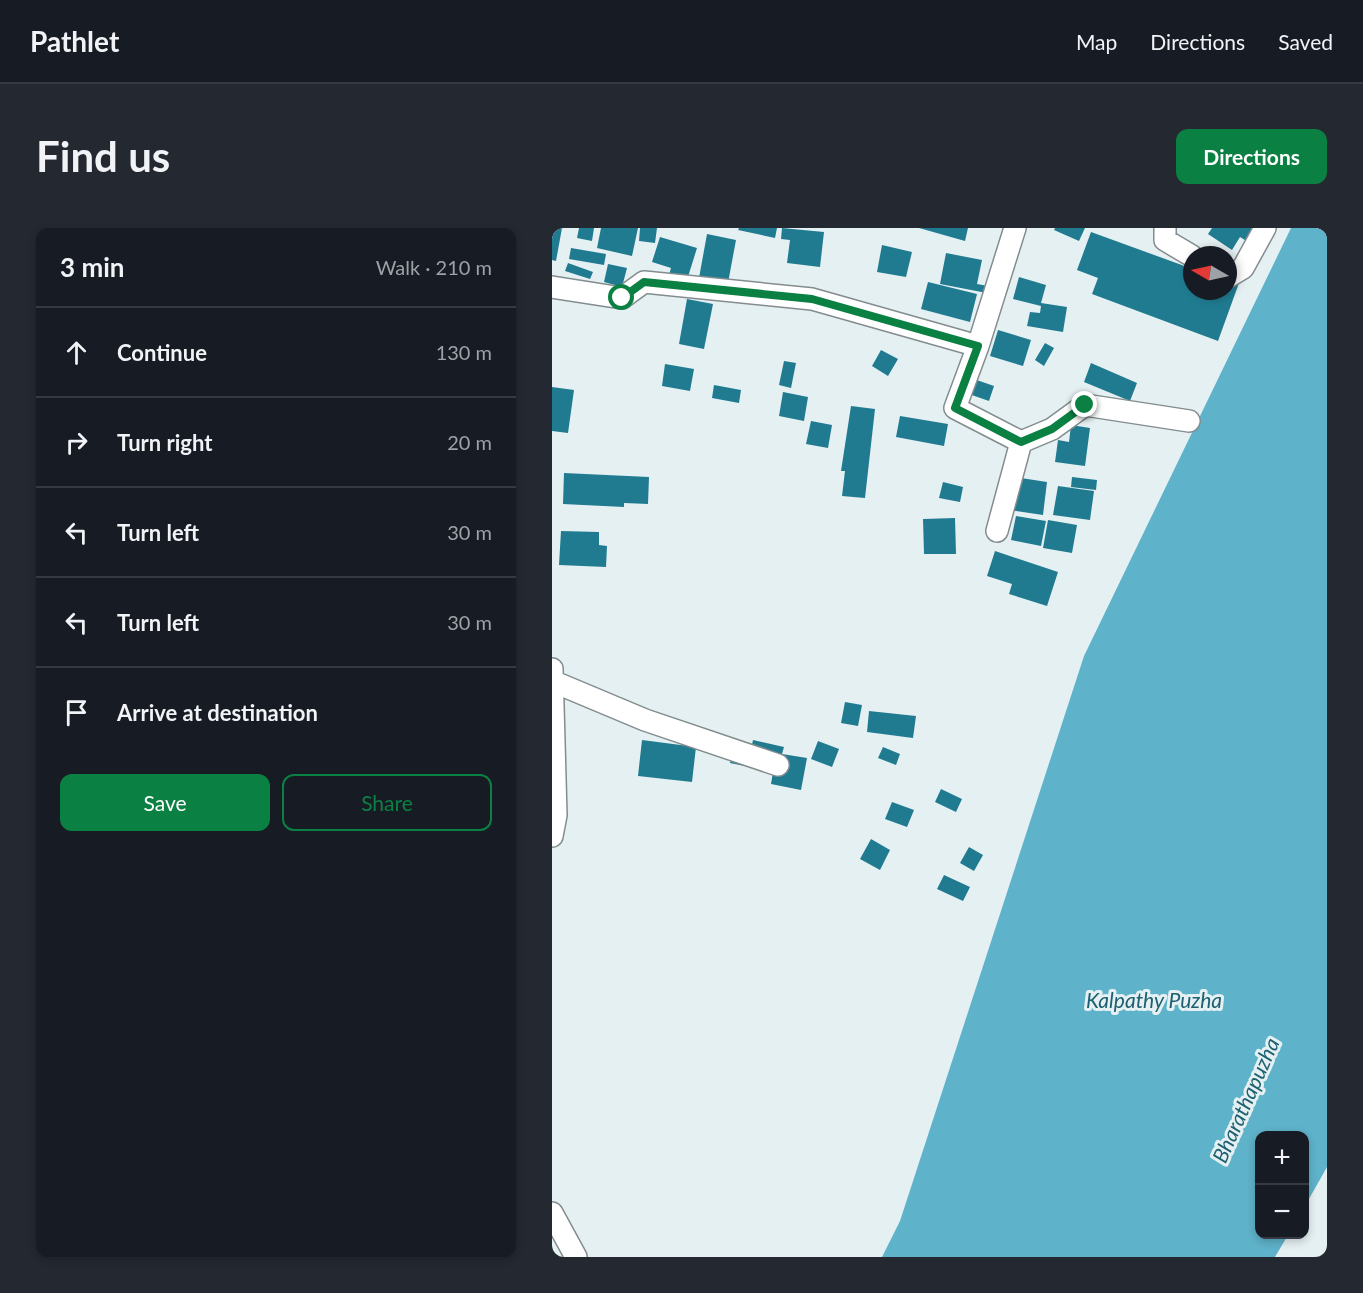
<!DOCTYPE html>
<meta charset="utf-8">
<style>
body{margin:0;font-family:Lato,sans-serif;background:#242831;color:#f1f3f6}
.controls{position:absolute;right:18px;bottom:18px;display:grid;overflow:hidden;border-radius:12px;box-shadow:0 3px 9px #0003}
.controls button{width:54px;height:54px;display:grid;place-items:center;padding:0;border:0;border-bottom:2px solid #363941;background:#171b24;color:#f1f3f6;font:30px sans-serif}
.compass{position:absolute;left:631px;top:18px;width:54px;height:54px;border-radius:50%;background:#171b24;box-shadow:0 3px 9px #0003;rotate:279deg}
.stop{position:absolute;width:18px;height:18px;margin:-14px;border:4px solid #0b8043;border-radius:50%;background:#fff}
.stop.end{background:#0b8043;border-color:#fff;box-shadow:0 2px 6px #0008}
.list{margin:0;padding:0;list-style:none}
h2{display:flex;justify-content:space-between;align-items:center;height:78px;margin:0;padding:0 24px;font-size:26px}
h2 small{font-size:20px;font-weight:400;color:#9ea1a6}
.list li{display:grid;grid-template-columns:39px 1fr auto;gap:18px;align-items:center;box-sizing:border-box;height:90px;padding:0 24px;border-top:2px solid #363941}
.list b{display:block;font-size:22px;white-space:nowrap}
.list em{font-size:20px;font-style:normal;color:#9ea1a6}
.actions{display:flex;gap:12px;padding:18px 24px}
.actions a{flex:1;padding:14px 0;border:2px solid #0b8043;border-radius:12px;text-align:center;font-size:21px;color:#0b8043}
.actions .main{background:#0b8043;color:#fff}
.icon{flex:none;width:33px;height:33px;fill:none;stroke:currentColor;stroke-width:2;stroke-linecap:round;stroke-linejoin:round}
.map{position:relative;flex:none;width:775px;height:1029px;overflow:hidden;border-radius:12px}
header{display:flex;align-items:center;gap:36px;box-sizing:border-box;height:84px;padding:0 30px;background:#171b24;border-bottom:2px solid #363941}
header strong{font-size:28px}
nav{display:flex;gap:33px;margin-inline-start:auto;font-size:21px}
.intro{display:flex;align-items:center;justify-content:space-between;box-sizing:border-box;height:144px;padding:0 36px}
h1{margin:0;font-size:42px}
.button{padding:15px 27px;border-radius:12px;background:#0b8043;color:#fff;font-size:21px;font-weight:700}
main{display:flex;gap:36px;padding:0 36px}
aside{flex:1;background:#171b24;border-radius:12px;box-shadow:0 3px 9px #0003}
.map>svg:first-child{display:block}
</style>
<header>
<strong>Pathlet</strong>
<nav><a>Map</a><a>Directions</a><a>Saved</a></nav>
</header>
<div class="intro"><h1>Find us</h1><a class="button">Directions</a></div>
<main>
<aside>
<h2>3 min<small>Walk · 210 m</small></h2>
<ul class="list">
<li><svg class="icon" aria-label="ahead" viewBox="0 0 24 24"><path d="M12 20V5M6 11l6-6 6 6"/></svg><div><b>Continue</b></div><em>130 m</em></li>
<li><svg class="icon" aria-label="right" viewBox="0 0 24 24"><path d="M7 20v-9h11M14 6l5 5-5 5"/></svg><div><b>Turn right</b></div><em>20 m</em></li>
<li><svg class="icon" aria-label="left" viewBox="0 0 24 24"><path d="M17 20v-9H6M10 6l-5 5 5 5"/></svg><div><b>Turn left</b></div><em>30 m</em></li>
<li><svg class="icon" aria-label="left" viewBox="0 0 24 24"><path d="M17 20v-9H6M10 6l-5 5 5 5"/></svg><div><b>Turn left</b></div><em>30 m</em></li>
<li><svg class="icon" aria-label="arrive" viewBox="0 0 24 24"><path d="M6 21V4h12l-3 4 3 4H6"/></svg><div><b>Arrive at destination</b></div></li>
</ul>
<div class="actions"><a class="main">Save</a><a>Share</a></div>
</aside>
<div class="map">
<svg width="775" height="1029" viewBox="0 0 775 1029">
<rect width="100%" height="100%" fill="#e5f0f3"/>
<path fill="#5eb2c9" d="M739 0H775V939L753 978 752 908H708V1006L736 1007 723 1029H330L348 993 532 428Z"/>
<path fill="#207b91" d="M0 0H10L4 33 0 32Z
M27 0H42L40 13 25 10Z
M49 0H86L80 28 45 20Z
M88 0H105L103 15 87 13Z
M187 0H225L223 10 186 2Z
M230 0 272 4 268 39 235 35 238 12 229 11Z
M367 0H416L413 13Z
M503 0H533L527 13 502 2Z
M660 0H701L696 14 688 9 680 22 656 6Z
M539 4 638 40 640 35V63H676V50L687 55 666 113 540 66 546 50 525 42Z
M155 6 184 12 176 55 147 50Z
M108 9 145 20 135 52 117 47 119 40 100 34Z
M330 17 360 24 354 49 325 44Z
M19 20 54 26 52 37 17 31Z
M394 25 430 32 425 56 442 59 440 66 388 56Z
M16 35 41 44 38 51 13 43Z
M56 36 75 40 70 59 52 54Z
M467 49 494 57 489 75 515 79 511 104 475 98 478 84 488 85 489 78 461 71Z
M376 54 425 66 418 94 369 81Z
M135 71 161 76 152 121 127 116Z
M446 102 479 112 471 138 438 128Z
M493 115 502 120 492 138 483 132Z
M329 122 346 131 336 148 320 138Z
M232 133 244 135 239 160 227 157Z
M539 135 585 155 578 173 532 154Z
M113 136 142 141 138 163 110 158Z
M419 150 442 158 437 173 414 165Z
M162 157 189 162 187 175 160 170Z
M0 159 22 162 16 205 0 203Z
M231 164 256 169 252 193 227 188Z
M299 178 323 181 313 270 290 268 293 243H289Z
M348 188 396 196 392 218 344 209Z
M259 193 280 197 276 220 254 216Z
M519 197 538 200 533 238 503 234 506 212 517 214Z
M12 245 97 249 96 276 72 275V279L11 276Z
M462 249 495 254 491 287 457 282Z
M520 249 545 252 544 262 519 259Z
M391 254 411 259 408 274 387 270Z
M506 258 542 263 538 292 501 287Z
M464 288 494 293 489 318 459 312Z
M403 290 404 326H372L371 291Z
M496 292 525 297 520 325 491 320Z
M9 303 47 304V317L55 318 54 339 7 337Z
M443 323 506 344 495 378 457 366 460 356 435 348Z
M293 474 310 477 306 498 289 495Z
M317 483 364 488 361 510 315 504Z
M90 512 144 519 140 554 86 548Z
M201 512 232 519 230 526 255 530 249 562 219 556 221 544 178 535 181 523 198 526Z
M266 513 287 521 280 539 259 531Z
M331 519 348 526 344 537 326 530Z
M389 561 410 571 404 584 383 574Z
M340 574 362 582 355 599 333 591Z
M319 611 338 622 328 642 308 631Z
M417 619 431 627 422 643 408 635Z
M392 647 418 659 411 673 385 661Z"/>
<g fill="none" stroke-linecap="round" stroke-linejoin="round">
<defs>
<path id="minor" d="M613 0V12L640 28
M676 49 691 40 713 0
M0 59 70 70 92 54 260 71 426 118 463 0
M426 118 403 180 469 214 500 201 533 177 637 193
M445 303 469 214
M0 441 4 587 0 608
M0 453 93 492 226 537
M0 985 24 1029"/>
</defs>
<use href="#minor" stroke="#838c8f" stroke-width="24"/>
<use href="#minor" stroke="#fff" stroke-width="21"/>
</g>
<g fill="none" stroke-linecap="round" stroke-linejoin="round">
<path stroke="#0b8043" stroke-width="8" d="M70 70 92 54 260 71 426 118 403 180 469 214 500 201 533 177"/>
</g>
<g text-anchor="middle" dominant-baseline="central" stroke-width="6" stroke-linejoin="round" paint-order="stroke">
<g font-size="21" font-style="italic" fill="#1d6071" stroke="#e5f0f3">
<text x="602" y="771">Kalpathy Puzha</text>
<text transform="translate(693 872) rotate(-66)">Bharathapuzha</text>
</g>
</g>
</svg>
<div class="controls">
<button>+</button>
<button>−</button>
</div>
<svg class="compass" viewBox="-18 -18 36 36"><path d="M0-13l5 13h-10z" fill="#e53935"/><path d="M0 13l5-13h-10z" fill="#9ea1a6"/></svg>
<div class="stop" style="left:70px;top:70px"></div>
<div class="stop end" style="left:533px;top:177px"></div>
</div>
</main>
